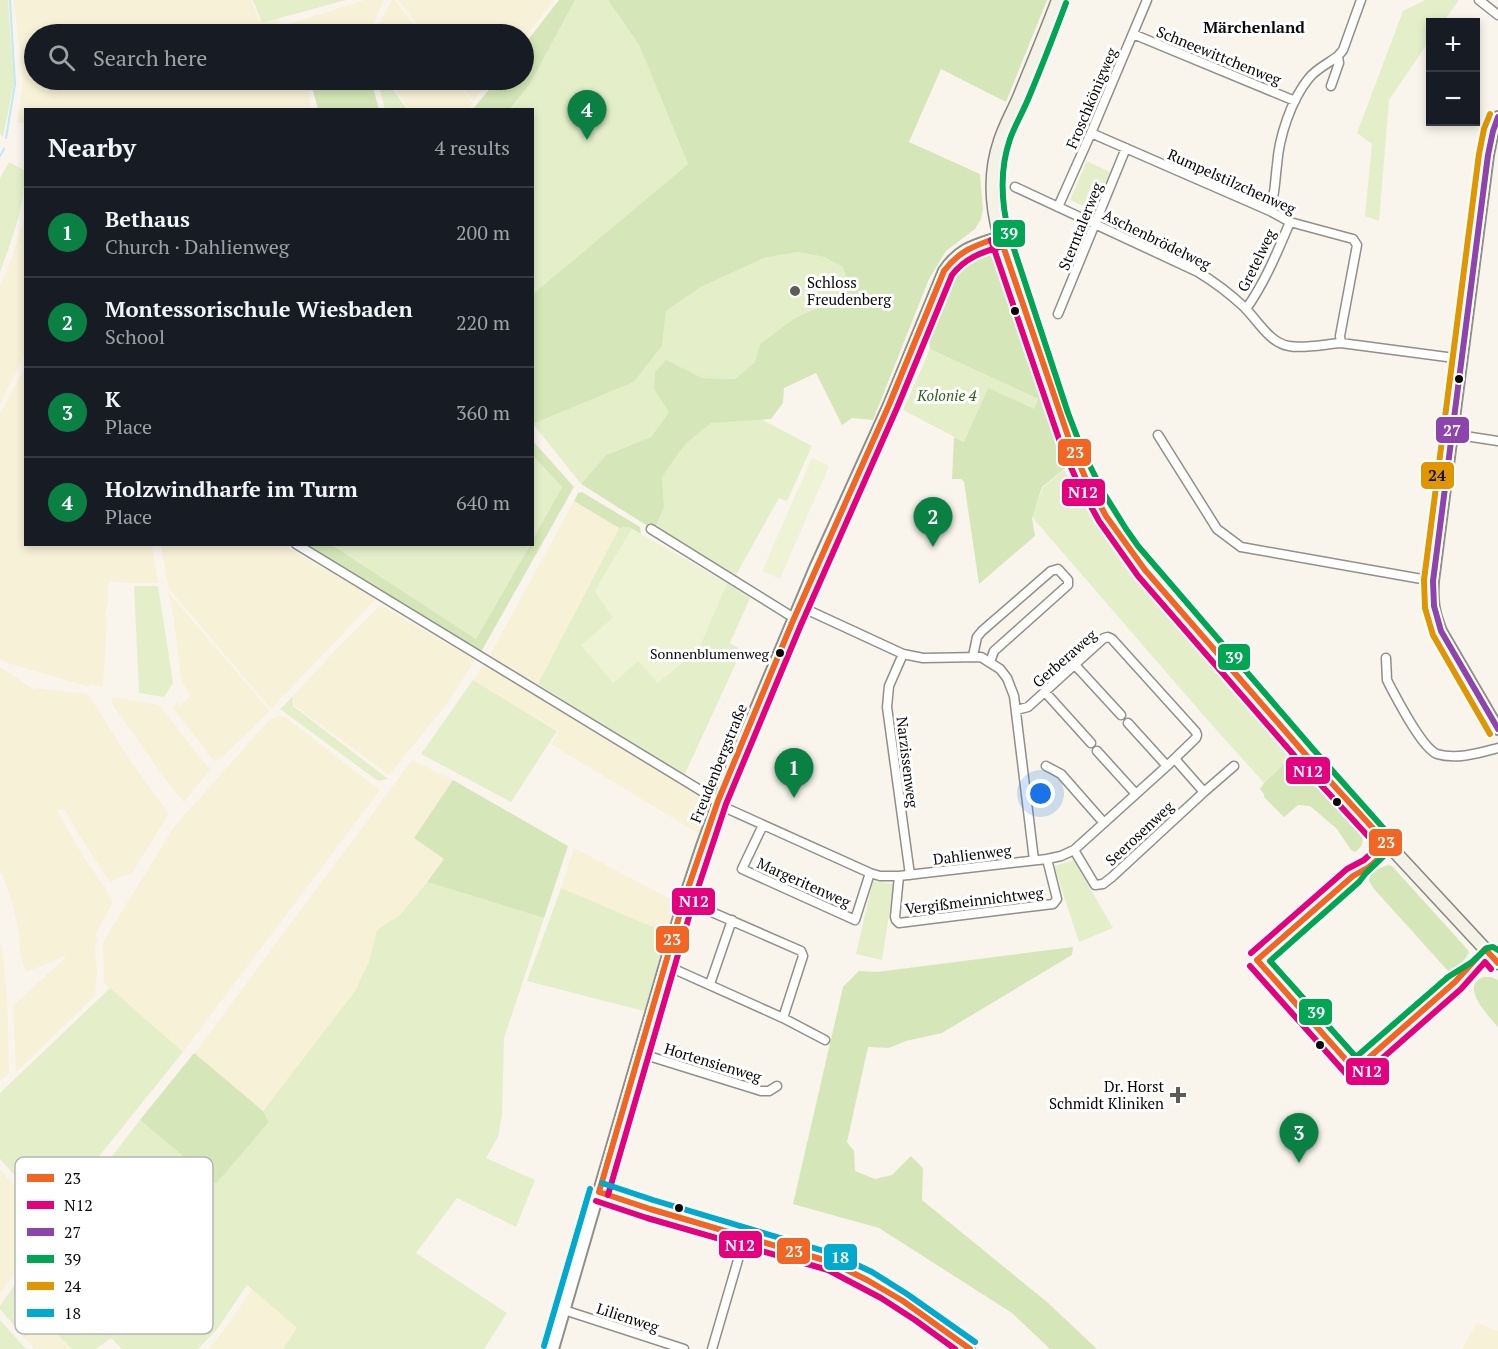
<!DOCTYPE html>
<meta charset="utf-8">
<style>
body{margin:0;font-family:"PT Serif",serif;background:#242831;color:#f1f3f6}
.controls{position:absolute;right:18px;top:18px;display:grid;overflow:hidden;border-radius:0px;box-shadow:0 3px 9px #0003}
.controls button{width:54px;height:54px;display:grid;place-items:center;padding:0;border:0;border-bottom:2px solid #363941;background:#171b24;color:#f1f3f6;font:30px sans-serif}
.you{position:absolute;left:1041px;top:794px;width:21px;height:21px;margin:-15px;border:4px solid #fff;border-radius:50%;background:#1a73e8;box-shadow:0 0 0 9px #1a73e833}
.badge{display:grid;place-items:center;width:39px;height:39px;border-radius:50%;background:#0b8043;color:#fff;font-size:20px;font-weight:700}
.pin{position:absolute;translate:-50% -50px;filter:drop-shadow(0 2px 3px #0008)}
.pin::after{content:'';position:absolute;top:32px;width:21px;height:18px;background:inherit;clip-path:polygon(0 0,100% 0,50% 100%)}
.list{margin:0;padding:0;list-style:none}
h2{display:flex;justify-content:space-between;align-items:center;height:78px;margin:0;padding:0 24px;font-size:26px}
h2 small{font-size:20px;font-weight:400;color:#9ea1a6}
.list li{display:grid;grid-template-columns:39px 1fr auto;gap:18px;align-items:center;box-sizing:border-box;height:90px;padding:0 24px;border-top:2px solid #363941}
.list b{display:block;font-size:22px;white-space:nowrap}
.list p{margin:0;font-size:20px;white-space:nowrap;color:#9ea1a6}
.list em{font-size:20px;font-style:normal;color:#9ea1a6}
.icon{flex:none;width:33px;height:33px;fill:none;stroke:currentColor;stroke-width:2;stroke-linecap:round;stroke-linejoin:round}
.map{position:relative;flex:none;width:1498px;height:1349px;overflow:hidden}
.search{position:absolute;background:#171b24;box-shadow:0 3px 9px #0003;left:24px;top:24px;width:510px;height:66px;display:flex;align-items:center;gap:15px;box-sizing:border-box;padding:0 21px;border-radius:33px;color:#9ea1a6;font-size:22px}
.panel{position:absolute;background:#171b24;box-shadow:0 3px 9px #0003;left:24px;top:108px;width:510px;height:438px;border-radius:0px}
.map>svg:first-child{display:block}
</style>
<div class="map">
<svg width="1498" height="1349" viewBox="0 0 1498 1349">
<rect width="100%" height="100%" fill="#f9f5ec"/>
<path fill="#f7f1d7" d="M14 0H251L261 23 278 20 285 34H34V80H307L311 109 26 110 25 123H17L23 84Z
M365 0H384L374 22 370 34H289L285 25Z
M392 0H395L421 34H374L375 30Z
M398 0H554L524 38V34H424Z
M388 80H455L473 103 468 109H409Z
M457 80H491L473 101Z
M25 216V354L0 404V286L11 260Z
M25 367 26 544 152 545 158 583H126L110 581 107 588H108V601L105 616 107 618 103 687 90 685 89 687 8 663 0 659V414Z
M574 501 619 528 538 684 495 662 491 656V653Z
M161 545H283L376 599 271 709 169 589Z
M168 592 270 711 219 760 214 761 172 707 177 703 179 706 190 697 181 678 173 613Z
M380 605 475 660 446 705 389 775 294 705V695L339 646Z
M484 664 489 665 711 801 699 834 551 744 559 731 473 680Z
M0 667 33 689 38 688 88 694 129 759 168 812V815L132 873 110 882 79 835 64 809 57 810 81 853 105 888 112 900V904L95 935 98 939 95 949 97 971 95 996 16 1072 13 1006 68 955 26 972 20 953 19 935 14 909 2 873H0Z
M112 697 159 705 210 770 184 802 171 787 112 704Z
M277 716 285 717 380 790 183 1052 104 983 103 942 174 827 269 720Z
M412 760 453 780 414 838 444 859 400 915 377 930 369 961 355 991 263 1111 194 1054Z
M574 848 674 901 676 904 667 933 561 888Z
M0 943 3 957 7 991 9 1070 7 1076 0 1080Z
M0 1169 47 1226 46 1231 1 1292H0Z
M252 1289 297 1328 283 1349H208L224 1330Z
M1477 1323 1498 1331V1349H1462Z
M48 1325 71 1349H34L24 1337Z"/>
<path fill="#e4efca" d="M0 0H8L14 83 3 137 0 134Z
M253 0H346L262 23Z
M575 0H608L639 45 688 164 533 295 532 110H510L530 84Z
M1425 0H1459L1443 22H1430V40L1389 100 1379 221 1365 216 1372 144 1357 133 1403 11Z
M377 80H386L407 109H385Z
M1087 161 1110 172 1093 210 1070 200Z
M9 162 24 170C26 204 12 239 0 272V178Z
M798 252 824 257 843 267 846 278 832 301 795 318 755 362 735 379 702 378 669 412 651 437 606 455 581 484 533 424 634 382 662 346 666 311 701 287 764 258Z
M930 349 1038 399 1034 409 964 442 903 410Z
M748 412 812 446 787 501 779 498 736 575 630 514 679 432Z
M533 456 562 487 533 539Z
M1064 470 1095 519 1131 572 1292 757 1264 783 1204 716 1032 517 1043 487Z
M629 527 632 529 595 591 613 617 638 661 698 650 727 583 750 598 730 643 742 650 684 776 538 684 619 528Z
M332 545H530L476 639Z
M134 586H158L173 683 164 697 139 693Z
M473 680 557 731 511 802 421 754Z
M293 696V706L388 779 378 781 280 709Z
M1074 860 1113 928 1079 942 1054 866Z
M873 881 894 884 882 960 856 954Z
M427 882 544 918 504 1038 502 1115 498 1137 486 1158 535 1180 516 1227 457 1198 416 1253 507 1313 484 1349H283L297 1328 247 1285 218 1328 198 1349H122L111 1338 96 1349H72L48 1325 24 1337 0 1309V1306L39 1250 140 1120 216 1184 269 1122 263 1111 355 991 369 961 377 930 400 915Z
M561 888 667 933 644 1011 527 981Z
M110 988 183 1052 51 1216 0 1159V1093Z
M0 1320 26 1349H0Z"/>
<path fill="#d5e7b8" d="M559 0H575L530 84 510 109H473L497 80H524V45Z
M608 0H1047L1006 102 941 69 909 142 980 174 983 210 981 219 975 229 946 251 929 279 873 420 852 418 842 425 816 373 784 388 783 403 771 419 711 423 685 444 662 477 664 507 654 530 581 484 606 455 651 437 669 412 654 389 655 372 666 360 702 378 735 379 755 362 760 344 795 318 832 301 846 278 843 267 824 257 798 252 764 258 701 287 666 311 662 346 634 382 533 424 532 295 688 164 639 45Z
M310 80H371L379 109H318Z
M986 253 993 256 996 258 1068 466 1042 487 1032 518 1035 536 979 584 964 482 961 479H952L954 437 964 442 988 388 1034 409 1038 399 930 349C930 346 929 343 929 340 928 328 951 273 960 265 967 258 977 255 986 253Z
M533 441 574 487 481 652 307 545H332L476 639 530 545 532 544 533 539 562 487 533 456Z
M582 492 640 527 641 534 629 527 619 528 574 501 578 493Z
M1292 757 1360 831C1364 840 1364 846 1355 852L1351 850 1337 829 1310 806 1298 805 1284 817 1264 797V794L1260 789 1264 783Z
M453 780 568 846 544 918 427 882 444 859 414 838Z
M1388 865 1392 866 1468 950 1469 953 1465 959 1452 973 1449 972 1374 889C1374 888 1369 882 1369 880 1369 872 1382 867 1388 865Z
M1073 947 1072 955 942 1033 906 1041 889 1048 868 1047 847 1142 854 1151 855 1171 875 1179 892 1175 911 1156 923 1168 922 1200 1047 1302 1097 1349H1050L1012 1313 879 1228 793 1204 843 987 859 971 877 972Z
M1484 977H1491L1498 980V1027C1489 1016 1458 986 1484 977Z
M194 1053 263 1111 269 1122 216 1184 140 1120Z"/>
<path fill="#edf3d4" d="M812 458 829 466 780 579 762 571Z
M632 529 727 583 698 650 658 683 638 661 613 683 581 645 613 618 595 591Z"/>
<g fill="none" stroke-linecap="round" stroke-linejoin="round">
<path stroke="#c0e8f5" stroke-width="2" d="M6 138 15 84 10 0
M0 156 4 149"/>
<defs>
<path id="minor" d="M1479 0 1498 15
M1133 34 1295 101
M1331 86 1339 63 1338 56 1343 50 1361 0
M1091 133 1270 211 1290 222 1353 239 1357 245 1340 336 1341 343 1462 359
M1015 187 1198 272C1216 283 1228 292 1243 306 1257 319 1269 343 1289 346 1303 349 1326 344 1341 343
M1058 207 1091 133 1147 0
M1270 211C1275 196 1275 180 1277 165 1279 137 1291 100 1309 78 1316 69 1329 63 1338 56
M1246 309C1265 282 1277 253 1290 222
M1058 314 1126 148
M1452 434 1498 441
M1158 435 1217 529 1241 547 1433 581
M651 529 794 618
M296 544 718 801
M799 606 903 654 923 658 981 657 1000 669 1007 678 1014 696 1034 860
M903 654 889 686 887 707 910 875
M973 656 977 637 982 631 1051 571 1058 569 1068 580V585L994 651 990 662
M1386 658 1387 680 1391 688C1399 703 1423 749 1437 754 1456 760 1479 753 1498 748
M1075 665 1121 715
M1045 692 1091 743
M1128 723 1167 766
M1097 751 1136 794
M1046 766 1061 774 1104 823
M1204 792 1234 766
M717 804 870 873 880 876H899L1047 859 1061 856 1074 850 1167 766 1196 738 1197 735 1196 732 1112 639 1108 637 1104 638 1028 707 1016 710
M763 825 742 869 855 920 870 873
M1074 850 1095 885 1103 884 1112 877 1204 792 1175 759
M899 876 895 917 896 920 899 923 1053 904 1057 899 1047 859
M684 900 801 951 803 956 783 1018
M665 965 783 1018 825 1040
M710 984 732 920
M639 1053 761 1091H769L777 1086
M599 1192 650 1209 831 1262C880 1284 927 1316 970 1349
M564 1310 684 1349
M712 1349 745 1236"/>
<path id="tertiary" d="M1498 117 1493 131 1488 155 1433 581C1432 602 1433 611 1441 631L1498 729
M553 1349 684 900 702 846 728 775 815 568 889 405 944 271C959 248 976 245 1000 237"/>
<path id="secondary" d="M1058 0C1046 32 1033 63 1020 95 1014 110 1005 125 1000 141 989 173 991 205 1000 237L1060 416 1075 456 1085 477 1106 516 1118 534 1145 570 1343 796 1498 963"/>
</defs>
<use href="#minor" stroke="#918f8b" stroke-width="11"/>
<use href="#tertiary" stroke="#918f8b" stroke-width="14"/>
<use href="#secondary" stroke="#888682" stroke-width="15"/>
<use href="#minor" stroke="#fefefc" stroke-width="8"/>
<use href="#tertiary" stroke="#fefefc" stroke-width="10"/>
<use href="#secondary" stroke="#f4f1e6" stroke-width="12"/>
<defs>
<path id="bus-1" d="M1000 237 1069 439 1085 477 1106 516 1145 570 1306 755 1391 848 1369 867 1353 876 1257 960
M1257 960 1355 1070 1455 982 1485 949 1498 963
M599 1192 684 900 718 801 792 623 889 405 944 271C960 250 976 245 1000 237
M599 1192 650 1209 831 1262 867 1280 903 1301 970 1349"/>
<path id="bus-2" d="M991 240 1060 442 1077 481 1099 521 1138 576 1299 761 1378 847 1364 860 1347 869 1251 953
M1250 966 1348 1076 1354 1079 1361 1077 1461 989 1485 962 1491 969
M608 1195 693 903 726 804 800 627 897 408 952 275C965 258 982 252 1003 246
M596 1201 647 1218 828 1270 881 1298 915 1320 955 1349"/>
<path id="bus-3" d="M1498 117 1493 131 1488 155 1433 581 1434 606 1441 631 1498 729"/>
<path id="bus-4" d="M1066 3C1054 35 1042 66 1029 97 1023 112 1015 125 1010 139 999 171 1001 202 1009 234L1068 413 1083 452 1103 492 1126 529 1138 546 1313 749 1394 840 1392 848 1366 873 1359 882 1270 961 1356 1057 1448 977 1472 962 1487 948 1493 947 1498 950"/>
<path id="bus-5" d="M1490 114 1484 129 1479 154 1424 580 1425 608 1433 635 1490 734"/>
<path id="bus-6" d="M602 1183 653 1200 834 1254 872 1272 907 1294 975 1342
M544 1346 590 1189"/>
</defs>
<use href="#bus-1" stroke="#fff" stroke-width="10"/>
<use href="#bus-2" stroke="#fff" stroke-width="10"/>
<use href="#bus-3" stroke="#fff" stroke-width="10"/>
<use href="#bus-4" stroke="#fff" stroke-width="10"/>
<use href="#bus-5" stroke="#fff" stroke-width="10"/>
<use href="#bus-6" stroke="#fff" stroke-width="10"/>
<use href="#bus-1" stroke="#f26522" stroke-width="6"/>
<use href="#bus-2" stroke="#e5007d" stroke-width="6"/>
<use href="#bus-3" stroke="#8e44ad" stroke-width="6"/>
<use href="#bus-4" stroke="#00a651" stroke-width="6"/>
<use href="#bus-5" stroke="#df9601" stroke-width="6"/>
<use href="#bus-6" stroke="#00a9ce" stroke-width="6"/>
</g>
<g fill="#5d5c58" stroke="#fff" stroke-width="2">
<circle cx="795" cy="291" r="6"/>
<path d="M1175 1086h6v6h6v6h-6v6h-6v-6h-6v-6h6z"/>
</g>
<g fill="#090909" stroke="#fff" stroke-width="2">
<circle cx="1015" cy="311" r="5"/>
<circle cx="1459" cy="379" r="5"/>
<circle cx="780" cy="653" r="5"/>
<circle cx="1337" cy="802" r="5"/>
<circle cx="1320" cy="1045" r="5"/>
<circle cx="679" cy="1208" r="5"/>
</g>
<g text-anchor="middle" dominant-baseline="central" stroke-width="6" stroke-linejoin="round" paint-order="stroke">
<g font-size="14" fill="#090909" stroke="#fff" text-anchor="end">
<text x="769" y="653">Sonnenblumenweg</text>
</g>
<g font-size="15" fill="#090909" stroke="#fff">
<text transform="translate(1219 55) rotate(22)">Schneewittchenweg</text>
<text transform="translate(1091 98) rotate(-67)">Froschkönigweg</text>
<text transform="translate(1232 181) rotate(24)">Rumpelstilzchenweg</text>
<text transform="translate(1080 226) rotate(-68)">Sterntalerweg</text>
<text transform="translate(1157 239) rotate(26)">Aschenbrödelweg</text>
<text transform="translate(1256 260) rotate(-64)">Gretelweg</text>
<text transform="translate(1064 658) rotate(-41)">Gerberaweg</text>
<text transform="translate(908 762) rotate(83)">Narzissenweg</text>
<text transform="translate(718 763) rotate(-68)">Freudenbergstraße</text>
<text transform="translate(1139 833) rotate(-43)">Seerosenweg</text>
<text transform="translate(972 854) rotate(-7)">Dahlienweg</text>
<text transform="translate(804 882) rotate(24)">Margeritenweg</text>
<text transform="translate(974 900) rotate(-7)">Vergißmeinnichtweg</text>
<text transform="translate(713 1062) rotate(17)">Hortensienweg</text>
<text transform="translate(628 1317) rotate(18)">Lilienweg</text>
</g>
<g font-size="15" fill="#090909" stroke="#fff" text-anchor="start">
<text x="807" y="282">Schloss<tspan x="807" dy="17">Freudenberg</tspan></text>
<text x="1164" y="1086" text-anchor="end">Dr. Horst<tspan x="1164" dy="17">Schmidt Kliniken</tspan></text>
</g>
<g font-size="15" font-style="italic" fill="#2e6218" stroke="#fff">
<text x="947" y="395">Kolonie 4</text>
</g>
<g font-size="16" font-weight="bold" fill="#090909" stroke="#fff">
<text x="1254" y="27">Märchenland</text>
</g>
</g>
<rect x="15" y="1157" width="198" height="177" rx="9" fill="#fff" stroke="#b5b5b5" stroke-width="1.5"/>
<rect x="27" y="1174" width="27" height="8" fill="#f26522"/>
<rect x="27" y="1201" width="27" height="8" fill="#e5007d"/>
<rect x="27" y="1228" width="27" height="8" fill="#8e44ad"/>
<rect x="27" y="1255" width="27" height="8" fill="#00a651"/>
<rect x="27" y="1282" width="27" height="8" fill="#df9601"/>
<rect x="27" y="1309" width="27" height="8" fill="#00a9ce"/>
<g font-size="16" fill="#090909">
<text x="64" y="1184">23</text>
<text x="64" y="1211">N12</text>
<text x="64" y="1238">27</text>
<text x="64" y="1265">39</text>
<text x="64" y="1292">24</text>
<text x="64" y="1319">18</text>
</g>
<g stroke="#fff" stroke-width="2">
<rect x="992" y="219" width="34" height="29" rx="6" fill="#00a651"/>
<rect x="1435" y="416" width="35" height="28" rx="6" fill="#8e44ad"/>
<rect x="1057" y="438" width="35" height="29" rx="6" fill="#f26522"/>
<rect x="1420" y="461" width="35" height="29" rx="6" fill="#df9601"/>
<rect x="1061" y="478" width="45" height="29" rx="6" fill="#e5007d"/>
<rect x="1217" y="643" width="34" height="28" rx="6" fill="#00a651"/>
<rect x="1285" y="756" width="46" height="29" rx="6" fill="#e5007d"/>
<rect x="1368" y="828" width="35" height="29" rx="6" fill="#f26522"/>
<rect x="671" y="887" width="45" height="29" rx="6" fill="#e5007d"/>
<rect x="655" y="925" width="35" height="29" rx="6" fill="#f26522"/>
<rect x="1298" y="998" width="35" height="28" rx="6" fill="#00a651"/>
<rect x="1345" y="1057" width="45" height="29" rx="6" fill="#e5007d"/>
<rect x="718" y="1230" width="45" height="29" rx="6" fill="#e5007d"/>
<rect x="776" y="1237" width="35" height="28" rx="6" fill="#f26522"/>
<rect x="823" y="1243" width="35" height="28" rx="6" fill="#00a9ce"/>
</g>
<g font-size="16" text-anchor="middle" font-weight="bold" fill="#fff">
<text x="1009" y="239">39</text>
<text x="1452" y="436">27</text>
<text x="1075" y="458">23</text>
<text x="1083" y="498">N12</text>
<text x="1234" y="663">39</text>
<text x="1308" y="777">N12</text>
<text x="1386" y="848">23</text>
<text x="694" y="907">N12</text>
<text x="672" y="945">23</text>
<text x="1316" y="1018">39</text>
<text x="1367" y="1077">N12</text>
<text x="740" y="1251">N12</text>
<text x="794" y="1257">23</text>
<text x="840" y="1263">18</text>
</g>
<g font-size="16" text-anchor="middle" font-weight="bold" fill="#111">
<text x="1437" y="481">24</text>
</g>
</svg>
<div class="controls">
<button>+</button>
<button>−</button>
</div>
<div class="you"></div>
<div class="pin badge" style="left:794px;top:798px">1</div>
<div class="pin badge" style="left:933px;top:547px">2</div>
<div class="pin badge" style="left:1299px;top:1163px">3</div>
<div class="pin badge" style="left:587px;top:140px">4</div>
<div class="search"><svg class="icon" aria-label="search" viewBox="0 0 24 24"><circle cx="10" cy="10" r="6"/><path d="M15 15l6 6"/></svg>Search here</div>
<section class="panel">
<h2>Nearby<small>4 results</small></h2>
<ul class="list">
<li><span class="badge">1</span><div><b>Bethaus</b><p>Church · Dahlienweg</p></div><em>200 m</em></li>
<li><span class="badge">2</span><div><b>Montessorischule Wiesbaden</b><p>School</p></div><em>220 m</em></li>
<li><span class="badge">3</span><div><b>K</b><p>Place</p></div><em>360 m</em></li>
<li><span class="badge">4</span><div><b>Holzwindharfe im Turm</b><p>Place</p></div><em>640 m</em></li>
</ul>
</section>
</div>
